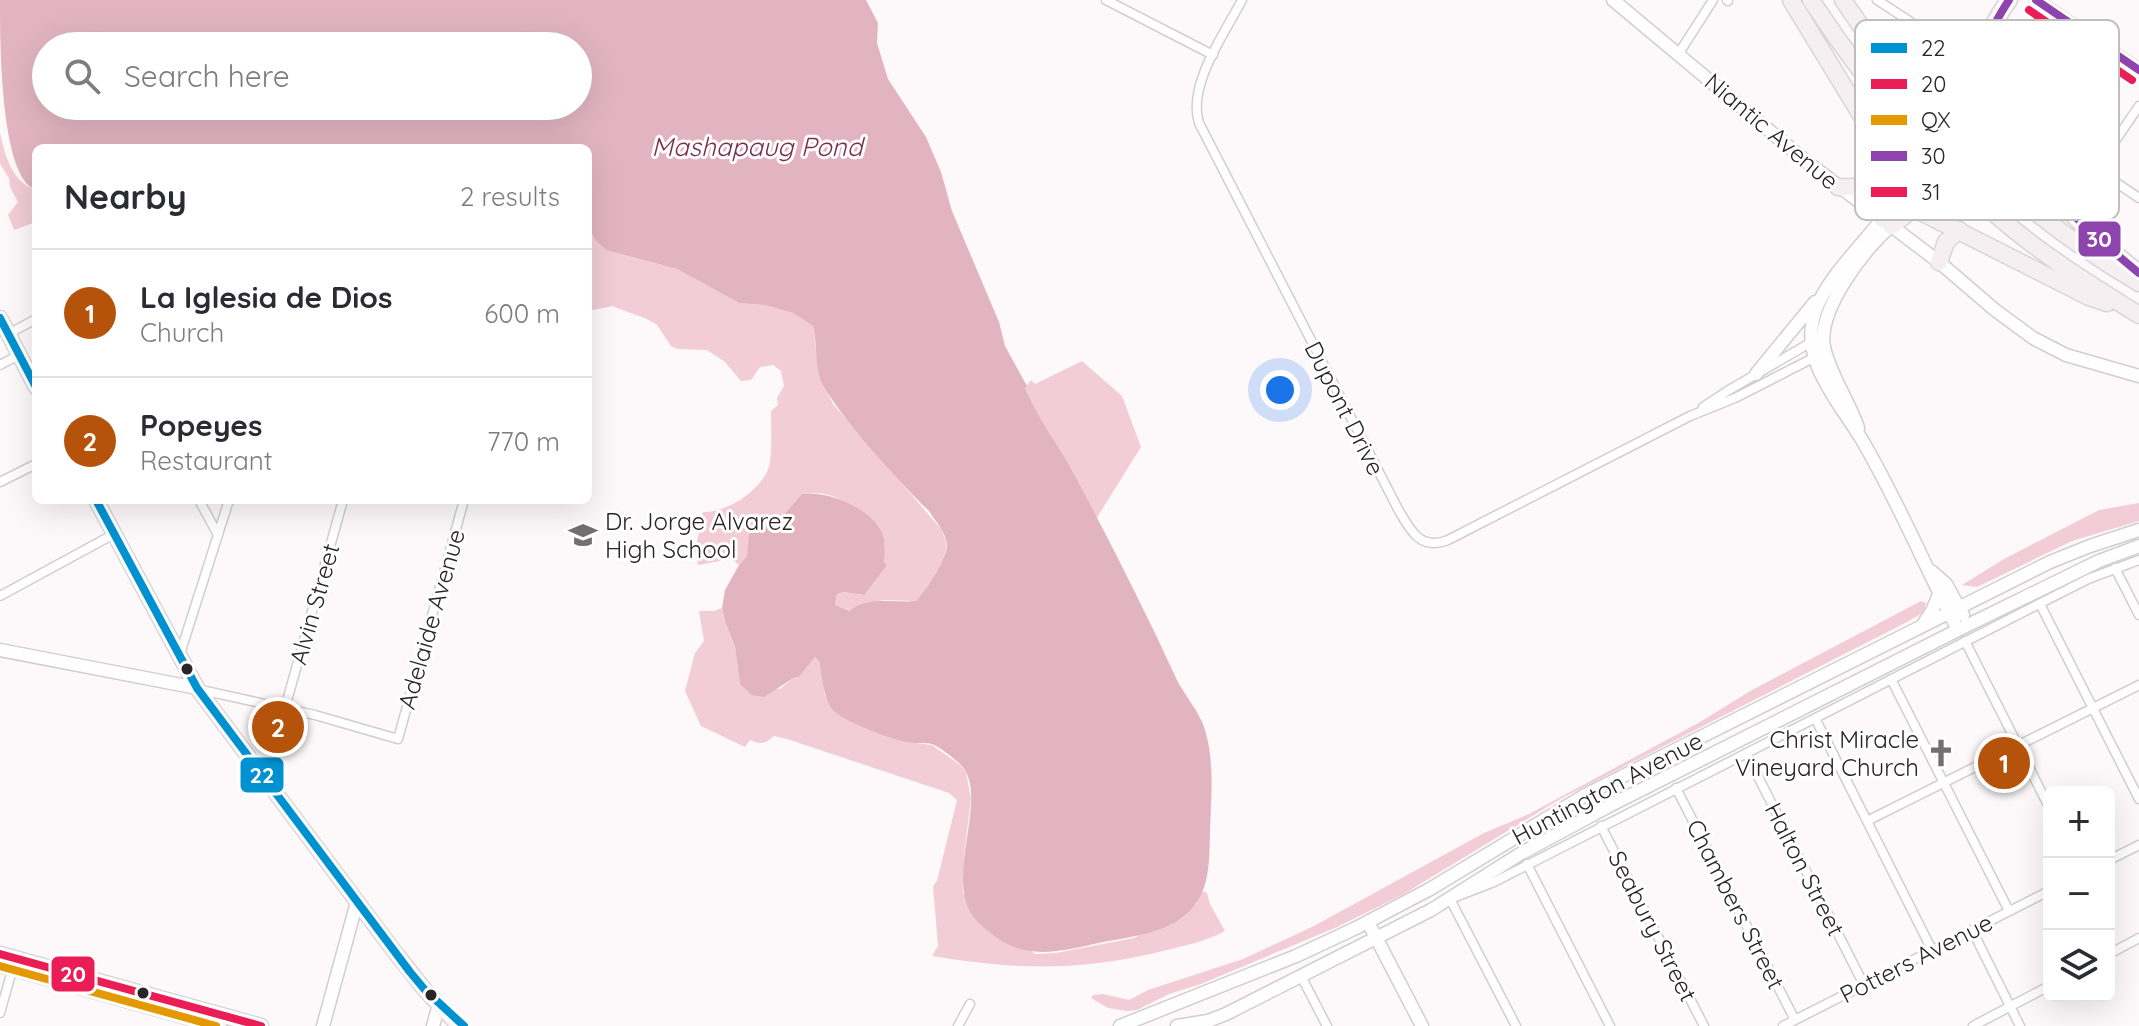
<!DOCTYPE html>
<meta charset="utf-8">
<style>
body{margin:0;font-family:Quicksand,sans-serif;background:#f2f2f3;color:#2b2b33}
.controls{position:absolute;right:24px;bottom:24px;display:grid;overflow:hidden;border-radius:12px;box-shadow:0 8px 32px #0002}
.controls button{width:72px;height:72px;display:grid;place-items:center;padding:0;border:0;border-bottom:2px solid #e1e1e2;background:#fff;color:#2b2b33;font:40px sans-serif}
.you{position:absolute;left:1280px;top:390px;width:28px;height:28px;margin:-20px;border:6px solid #fff;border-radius:50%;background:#1a73e8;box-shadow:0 0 0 12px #1a73e833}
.badge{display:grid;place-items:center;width:52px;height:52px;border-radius:50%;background:#b45309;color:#fff;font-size:26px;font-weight:700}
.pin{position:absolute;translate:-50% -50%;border:4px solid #fff;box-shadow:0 2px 8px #0006}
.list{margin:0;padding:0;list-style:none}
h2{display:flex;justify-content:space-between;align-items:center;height:104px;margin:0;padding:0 32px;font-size:34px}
h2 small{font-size:26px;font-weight:400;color:#7c7c81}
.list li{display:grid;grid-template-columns:52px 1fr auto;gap:24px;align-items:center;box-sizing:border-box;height:128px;padding:0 32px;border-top:2px solid #e1e1e2}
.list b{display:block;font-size:30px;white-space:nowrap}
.list p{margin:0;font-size:26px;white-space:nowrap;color:#7c7c81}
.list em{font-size:26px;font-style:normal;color:#7c7c81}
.icon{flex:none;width:44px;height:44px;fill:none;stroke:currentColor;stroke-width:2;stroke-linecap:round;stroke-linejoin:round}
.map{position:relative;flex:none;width:2139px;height:1026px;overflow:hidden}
.search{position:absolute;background:#fff;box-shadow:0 8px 32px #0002;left:32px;top:32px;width:560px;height:88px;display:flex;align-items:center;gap:20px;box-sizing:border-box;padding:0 28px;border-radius:44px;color:#7c7c81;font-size:30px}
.panel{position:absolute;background:#fff;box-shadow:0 8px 32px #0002;left:32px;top:144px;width:560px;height:360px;border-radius:12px}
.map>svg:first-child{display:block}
</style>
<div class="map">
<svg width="2139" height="1026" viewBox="0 0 2139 1026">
<rect width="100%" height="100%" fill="#fdf9fa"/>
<path fill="#f2ccd7" d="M0 133C5 155 12 183 36 190V222L14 230 8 215 18 202 10 187 9 178 0 164Z
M588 227 596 241 606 250 677 269 739 303 765 305 793 313 813 326 819 376 833 404 941 529C944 535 947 542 946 548 945 563 926 591 916 601L883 600 851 611 835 605 837 594 844 592 863 595 884 563 885 544C862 516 843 487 802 494L777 522 757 529 747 556 739 565 731 559 698 565 695 551 703 512C728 513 766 488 770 462 772 446 771 428 771 411L778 405 777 398 784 386 781 371 773 365 760 367 751 380 741 381 725 362 707 350 678 349 671 346 657 325 647 319 612 306 588 311Z
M1082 361 1122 396 1141 447 1096 519 1072 470 1034 408 1025 388 1031 380 1035 384Z
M2139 503V521L2072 541 1977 587 1962 585 2004 559 2099 510Z
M1921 601 1926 603 1924 612 1907 622 1562 798 1402 895 1337 927 1201 984 1169 994 1137 1010 1127 1011 1108 1008 1091 998 1093 995 1103 994 1129 1000 1148 990 1243 959 1312 927 1484 833 1529 814 1700 722 1752 690Z
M722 608 726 626 735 646 740 684 780 689 797 675 799 677 815 657 819 661 825 696 907 742 932 745 960 765 966 772 971 799 964 855 963 893 1035 954 1056 953 1134 938 1196 904 1202 891 1207 893 1210 904 1225 931C1207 941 1187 945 1167 950 1080 972 1019 970 932 956L938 946 933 886 937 881 957 800 949 793 787 739 774 736C765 744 761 745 750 740L745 747 701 726 685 691 695 653 704 641 699 611H714Z"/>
<path fill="#e2b4c2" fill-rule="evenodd" d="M0 0H866L878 23 877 43 888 79 926 137 941 172 952 211 999 322 1005 346 1027 386 1025 388C1038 419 1058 444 1073 472 1109 540 1144 608 1176 678 1184 695 1200 712 1205 730 1215 763 1211 798 1210 832 1209 862 1211 894 1185 915 1160 936 1124 937 1094 944 1045 955 1017 960 978 922 939 883 992 798 961 765 955 759 940 747 932 744 924 742 915 744 907 742 890 739 841 721 831 708 823 694 822 677 819 661L815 657 799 677H795L764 697 752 695 740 684 735 646 726 625 722 608 725 590 739 565 747 556 749 534 757 529 777 522 802 494C826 490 869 507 881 531 886 542 885 551 884 563L887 565 864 595 844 592 837 594 835 605 850 611C866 596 896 603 916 601 926 591 947 559 947 545 946 532 935 521 929 511 906 489 825 402 819 375 815 359 817 342 813 326L793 313 765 305 739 303 677 269 606 250 596 241 588 227V148H36V190C0 178 0 42 0 0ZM46 46H578V106H46Z"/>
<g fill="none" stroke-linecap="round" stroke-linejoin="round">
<defs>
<path id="street" d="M1106 0 1213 55
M1242 0C1225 33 1187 85 1199 123L1398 509C1410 530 1420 551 1448 540L1690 416 1735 398 1819 355
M1727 0 1728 1
M1877 0 1963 56
M1679 53 1713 0
M1992 99 2139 198
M2096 169 2139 106
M8 334 36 319
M0 365 19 355
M1703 407 1729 390 1815 340
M0 482 36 464
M199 500 218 535
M2115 568 2139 615
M0 596 114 534
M2040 604 2139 799
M1965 641 2049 807
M179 657 229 500
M1891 679 2009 911
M197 689 315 715 398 739 464 500
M285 708 343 500
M1815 718 1932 950
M1746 753 1864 985
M1676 788 1795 1020
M1867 821 2139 685
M1601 826 1704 1026
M2109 860 2139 845
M1527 864 1610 1026
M1972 930 2020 1026
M2109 954 2139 938
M1301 976 1327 1026
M0 1013 13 967
M958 1026 970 1004
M1516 1026 1450 899 1494 882 2088 579 2139 560
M1783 1026 2049 891
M1973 1026 2049 986"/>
<path id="secondary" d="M1613 0 1807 162 1939 262 1995 310 2033 338 2066 355 2139 376
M2036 0 2139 70
M1882 219C1860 248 1816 288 1812 325 1810 338 1813 354 1818 367 1829 394 1847 415 1862 440 1898 501 1925 567 1958 630
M1756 374 1815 302
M1858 428C1849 401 1829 373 1824 347 1817 310 1864 249 1891 226
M1931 571 1946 584 1963 615
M1922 626 1932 611 1939 594
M0 650 197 688
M1368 922 1422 1026
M323 1026 357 902
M433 1026 439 1004
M1120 1026 1296 956 1356 928 1430 889 1587 794 2050 562 2090 546 2139 530
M1177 1026 1208 1021 1226 1014 1431 910 1520 854 1611 805 1968 625 2099 561 2139 546"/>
<path id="primary" d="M0 318 36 387
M96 500 197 688 394 951 425 990 459 1026
M0 954 261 1026
M0 965 219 1026"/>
<path id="highway" d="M1791 0 1894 169C1902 190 1895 202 1882 219
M1811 0C1866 84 1929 161 2008 225 2049 259 2094 287 2139 315
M1843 0C1920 117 2018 212 2139 283
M2009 0C1977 44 1965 94 1999 142 2014 163 2037 180 2055 198 2082 224 2108 250 2138 272
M1838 187C1867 189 1891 182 1876 148
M1891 226 1911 211 1921 212 2089 297 2107 303
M1939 262 1946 242 1959 230"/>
</defs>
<use href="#street" stroke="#d2cecf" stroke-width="11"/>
<use href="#secondary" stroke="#d2cecf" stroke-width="15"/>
<use href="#primary" stroke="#d8d5d6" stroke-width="17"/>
<use href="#highway" stroke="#d8d5d6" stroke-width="19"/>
<use href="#street" stroke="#fffefe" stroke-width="8"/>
<use href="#secondary" stroke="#fffefe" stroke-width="12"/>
<use href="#primary" stroke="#f9f5f6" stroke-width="14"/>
<use href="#highway" stroke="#f6eff1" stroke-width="16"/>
<defs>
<path id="bus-1" d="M0 318 36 387
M96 500 197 688 410 972 425 990 464 1026"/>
<path id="bus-2" d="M0 954 261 1026"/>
<path id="bus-3" d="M0 966 216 1026"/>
<path id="bus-4" d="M2009 0C1948 93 1986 133 2056 199 2083 224 2110 250 2139 273
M2036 0 2139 70"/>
<path id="bus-5" d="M2029 10 2132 80"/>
</defs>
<use href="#bus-1" stroke="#fff" stroke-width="14"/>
<use href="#bus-2" stroke="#fff" stroke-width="14"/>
<use href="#bus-3" stroke="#fff" stroke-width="14"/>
<use href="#bus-4" stroke="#fff" stroke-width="14"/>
<use href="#bus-5" stroke="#fff" stroke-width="14"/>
<use href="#bus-1" stroke="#0092d0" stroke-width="8"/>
<use href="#bus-2" stroke="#ea1d57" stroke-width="8"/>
<use href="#bus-3" stroke="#e29904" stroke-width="8"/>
<use href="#bus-4" stroke="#8e44ad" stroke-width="8"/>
<use href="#bus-5" stroke="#ea1d57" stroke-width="8"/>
</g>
<defs>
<symbol id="school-bare" viewBox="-9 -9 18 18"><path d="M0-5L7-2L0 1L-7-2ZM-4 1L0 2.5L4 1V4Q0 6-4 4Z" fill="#736f70" stroke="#fff" stroke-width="2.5" paint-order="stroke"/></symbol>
<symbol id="church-bare" viewBox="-9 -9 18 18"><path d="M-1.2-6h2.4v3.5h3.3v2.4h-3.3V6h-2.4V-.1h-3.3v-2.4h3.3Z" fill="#736f70" stroke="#fff" stroke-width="2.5" paint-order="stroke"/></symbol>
</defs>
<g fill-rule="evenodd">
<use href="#school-bare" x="563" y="515" width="40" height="40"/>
<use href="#church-bare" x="1921" y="733" width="40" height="40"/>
</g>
<g fill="#292526" stroke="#fff" stroke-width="3">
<circle cx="187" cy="669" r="7"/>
<circle cx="143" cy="993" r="7"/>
<circle cx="431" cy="995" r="7"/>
</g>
<g text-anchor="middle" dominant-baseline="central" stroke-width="6" stroke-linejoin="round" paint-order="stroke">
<g font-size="24" fill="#292526" stroke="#fff">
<text transform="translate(1772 131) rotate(40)">Niantic Avenue</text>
<text transform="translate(1345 408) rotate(63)">Dupont Drive</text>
<text transform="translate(314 604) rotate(-74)">Alvin Street</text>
<text transform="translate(431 619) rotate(-74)">Adelaide Avenue</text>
<text transform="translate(1607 788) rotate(-28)">Huntington Avenue</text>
<text transform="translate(1805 869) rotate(63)">Halton Street</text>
<text transform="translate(1736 904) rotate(63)">Chambers Street</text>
<text transform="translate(1653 926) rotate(63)">Seabury Street</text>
<text transform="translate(1916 958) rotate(-27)">Potters Avenue</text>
</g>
<g font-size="24" fill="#292526" stroke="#fff" text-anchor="start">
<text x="605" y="521">Dr. Jorge Alvarez<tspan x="605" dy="28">High School</tspan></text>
<text x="1919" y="739" text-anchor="end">Christ Miracle<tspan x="1919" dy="28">Vineyard Church</tspan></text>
</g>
<g font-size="26" font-style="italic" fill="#7b2e4c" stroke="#fff">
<text x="757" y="146">Mashapaug Pond</text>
</g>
</g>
<rect x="1855" y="20" width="264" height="200" rx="12" fill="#fff" stroke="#bfbebe" stroke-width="2"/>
<rect x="1871" y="43" width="36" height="10" fill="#0092d0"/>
<rect x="1871" y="79" width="36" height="10" fill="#ea1d57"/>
<rect x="1871" y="115" width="36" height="10" fill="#e29904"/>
<rect x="1871" y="151" width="36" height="10" fill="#8e44ad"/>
<rect x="1871" y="187" width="36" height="10" fill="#ea1d57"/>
<g font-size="22" fill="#292526">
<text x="1921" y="56">22</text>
<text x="1921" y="92">20</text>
<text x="1921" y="128">QX</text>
<text x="1921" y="164">30</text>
<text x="1921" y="200">31</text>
</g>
<g stroke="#fff" stroke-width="3">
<rect x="2077" y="220" width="45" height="38" rx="8" fill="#8e44ad"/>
<rect x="239" y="756" width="46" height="38" rx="8" fill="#0092d0"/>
<rect x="50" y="955" width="46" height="38" rx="8" fill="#ea1d57"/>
</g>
<g font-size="22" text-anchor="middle" font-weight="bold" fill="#fff">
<text x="2099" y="247">30</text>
<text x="262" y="783">22</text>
<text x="73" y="982">20</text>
</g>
</svg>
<div class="controls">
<button>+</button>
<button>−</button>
<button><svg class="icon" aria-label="layers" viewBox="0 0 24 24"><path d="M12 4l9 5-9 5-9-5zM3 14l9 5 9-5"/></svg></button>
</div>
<div class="you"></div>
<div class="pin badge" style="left:2004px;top:763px">1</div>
<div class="pin badge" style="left:278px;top:727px">2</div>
<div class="search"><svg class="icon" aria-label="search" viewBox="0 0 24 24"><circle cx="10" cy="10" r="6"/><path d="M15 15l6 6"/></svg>Search here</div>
<section class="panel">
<h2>Nearby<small>2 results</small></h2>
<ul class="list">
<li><span class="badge">1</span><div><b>La Iglesia de Dios</b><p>Church</p></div><em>600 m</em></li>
<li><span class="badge">2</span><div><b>Popeyes</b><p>Restaurant</p></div><em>770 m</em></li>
</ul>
</section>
</div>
